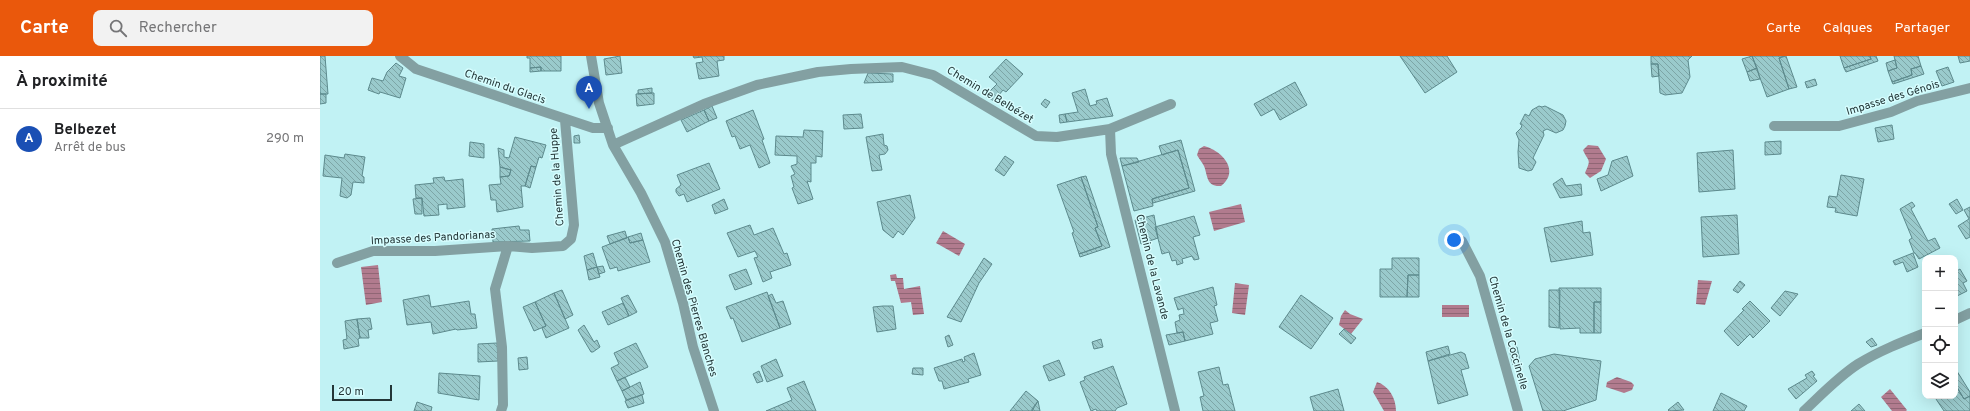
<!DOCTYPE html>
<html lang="fr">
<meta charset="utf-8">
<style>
body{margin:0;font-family:Overpass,sans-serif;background:#f2f2f2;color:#202124}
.controls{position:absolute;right:12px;bottom:12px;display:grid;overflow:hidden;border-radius:8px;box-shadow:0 4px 16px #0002}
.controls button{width:36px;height:36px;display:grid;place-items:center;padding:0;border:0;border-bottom:1px solid #e0e0e0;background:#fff;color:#202124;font:20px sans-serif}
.scale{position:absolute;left:12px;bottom:10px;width:60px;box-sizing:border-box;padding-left:4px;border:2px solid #233637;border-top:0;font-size:11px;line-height:14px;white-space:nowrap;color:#233637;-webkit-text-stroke:3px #d6fdfe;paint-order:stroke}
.you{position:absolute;left:1134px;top:184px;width:14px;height:14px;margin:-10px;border:3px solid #fff;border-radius:50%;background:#1a73e8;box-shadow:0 0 0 6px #1a73e833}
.badge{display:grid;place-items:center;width:26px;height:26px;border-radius:50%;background:#ea580c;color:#fff;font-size:13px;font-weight:700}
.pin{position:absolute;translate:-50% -33px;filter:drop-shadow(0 1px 2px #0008)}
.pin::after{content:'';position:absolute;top:21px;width:14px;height:12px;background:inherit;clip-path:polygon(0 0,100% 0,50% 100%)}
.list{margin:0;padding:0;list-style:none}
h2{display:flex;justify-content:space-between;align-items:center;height:52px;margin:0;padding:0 16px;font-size:17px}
h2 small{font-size:13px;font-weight:400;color:#757577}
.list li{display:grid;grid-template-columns:26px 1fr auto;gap:12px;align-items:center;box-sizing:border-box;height:60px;padding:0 16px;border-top:1px solid #e0e0e0}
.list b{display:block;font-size:15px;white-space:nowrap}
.list p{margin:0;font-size:13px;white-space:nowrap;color:#757577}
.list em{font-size:13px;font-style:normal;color:#757577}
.icon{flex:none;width:22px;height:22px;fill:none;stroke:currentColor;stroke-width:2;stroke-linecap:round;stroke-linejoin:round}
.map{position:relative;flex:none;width:1650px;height:355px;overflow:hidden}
header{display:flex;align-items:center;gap:24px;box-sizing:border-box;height:56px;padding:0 20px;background:#ea580c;color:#fff}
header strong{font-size:19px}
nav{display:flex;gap:22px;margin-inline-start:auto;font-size:14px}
.search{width:280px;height:36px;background:#f2f2f2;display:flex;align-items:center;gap:10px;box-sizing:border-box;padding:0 14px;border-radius:8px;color:#757577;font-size:15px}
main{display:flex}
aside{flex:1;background:#fff}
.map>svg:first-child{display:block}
</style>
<header>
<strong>Carte</strong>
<div class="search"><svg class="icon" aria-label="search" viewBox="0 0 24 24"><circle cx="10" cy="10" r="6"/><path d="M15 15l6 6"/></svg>Rechercher</div>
<nav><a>Carte</a><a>Calques</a><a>Partager</a></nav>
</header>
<main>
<aside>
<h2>À proximité<small></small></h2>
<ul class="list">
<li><span class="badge" style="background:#1a4fb4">A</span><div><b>Belbezet</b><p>Arrêt de bus</p></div><em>290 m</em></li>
</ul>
</aside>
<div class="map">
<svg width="1650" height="355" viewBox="0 0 1650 355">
<defs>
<pattern id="water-rules" width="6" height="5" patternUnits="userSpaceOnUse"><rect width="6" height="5" fill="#b17b8e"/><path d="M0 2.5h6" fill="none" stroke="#906675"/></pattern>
<pattern id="building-back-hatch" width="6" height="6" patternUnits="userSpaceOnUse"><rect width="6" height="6" fill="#9acacc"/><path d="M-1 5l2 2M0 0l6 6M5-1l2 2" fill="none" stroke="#7da5a6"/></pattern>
</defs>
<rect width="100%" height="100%" fill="#c1f2f4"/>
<path fill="url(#water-rules)" d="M1268 89 1278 90 1286 103 1281 115 1270 122 1265 117C1272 102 1268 106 1263 94Z
M884 90C903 95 920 115 901 130 886 131 888 120 884 110 882 106 879 103 877 99L879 93Z
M921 148 925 166 894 175 889 156Z
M623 175 645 188 639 200 616 187Z
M58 209 62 246 46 249 41 211Z
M576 218 577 222H583L584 233 600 230 604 258 593 259 591 246 581 247 575 225H571L570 219Z
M1378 224 1392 225 1385 249 1376 248Z
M915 227 929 229 925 259 912 257Z
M1122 249H1149V261H1122Z
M1025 254 1030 258 1043 263 1031 278 1019 269 1021 260Z
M1297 321 1311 326 1314 329 1312 334 1304 337 1286 331 1287 326Z
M1057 326C1069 330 1076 342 1076 355H1064L1053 336Z
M1570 333 1587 354 1586 355H1572L1561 341Z"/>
<path fill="url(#building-back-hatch)" stroke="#5d8a8d" d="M0 0H5L8 38H0Z
M207 0H241V15H221V11L210 12V2H207Z
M300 0 302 17 286 19 284 3Z
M373 0H404V4L397 5 399 20 379 23 376 7 383 6 382 1 374 2Z
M1080 0H1127L1137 16 1105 37Z
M1331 0H1372L1368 4 1370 21 1362 37 1345 39 1340 37 1338 8H1331Z
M1432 0H1464L1459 2 1469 33 1447 41Z
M1432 0 1437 12 1427 16 1422 3Z
M1466 0 1477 31 1469 33 1459 2Z
M1520 0H1550L1551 3 1524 12Z
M1550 0H1556L1558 5 1526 16 1524 12 1551 3Z
M1574 0H1598L1601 10 1591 13 1592 19 1572 26 1568 15 1577 12Z
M1638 0H1650V5L1640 7Z
M686 3 703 18 686 36 683 34 674 45 665 40 677 28 669 21Z
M1575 4 1577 12 1568 15 1566 7Z
M76 7 83 12 79 20 86 22 80 42 60 36 59 38 48 34 52 22 63 25 67 16Z
M1331 8H1338L1339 20 1332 21Z
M1601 10 1604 18 1573 28 1572 26 1592 19 1591 13Z
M221 11V15L210 16V12Z
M1628 11 1634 26 1622 30 1616 15Z
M1437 12 1440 23 1430 25 1427 16Z
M548 17 573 18V26L544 27Z
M1495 23 1497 29 1487 32 1485 26Z
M975 26 987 49 960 64 954 53 941 60 934 48Z
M332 32V37L318 38V34Z
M765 33 770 50 777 48 776 45 787 42 793 60 747 66 745 58 758 56 752 37Z
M332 37H334V48L317 50 316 38Z
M0 38H6V47L0 48Z
M725 43 730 46 726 52 721 48Z
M392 50 397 62 389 65 384 54Z
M1219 50 1222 51 1225 50 1243 59 1246 65 1245 70 1243 74 1236 77 1227 73 1223 75 1224 79 1213 102 1216 106 1212 114 1208 115 1199 112 1198 96 1199 84 1196 77 1201 72 1202 69 1200 68 1205 58 1209 60 1212 54Z
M384 54 389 65 367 76 361 64Z
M433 54 444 83 442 84 450 107 439 112 430 89 420 93 415 80 412 81 406 65Z
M541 58 543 72 524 73 523 59Z
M745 58 747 66 740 67 739 59Z
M1572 69 1574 83 1558 86 1555 72Z
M484 74 503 75 502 101 496 100V107H491V126L487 125 493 143 478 148 472 132 474 131 471 120 475 118 471 110 477 108V100L455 99 456 80 483 81Z
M563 78 564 89 567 90 568 94 565 98 559 99 562 114 552 115 546 81Z
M259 79 260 87H254V80Z
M195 81 226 89 222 102 219 101 216 111 211 110 205 130H201L203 151 177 156 176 144H171L169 129 181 128 180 121 189 120 191 114 180 111 178 92 184 94V101L189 102Z
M861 84 875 135 833 147 832 143 869 132 858 94 842 99 839 90Z
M1461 85V98L1445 99V86Z
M150 86 164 88V102L149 100Z
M858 94 869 132 832 143 833 150 814 155 802 110Z
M1413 94 1415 133 1379 136 1377 97Z
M25 98 45 101 42 120 44 121V127L33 126 31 139 27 142 20 140 22 122 3 120 5 99 24 102Z
M685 100 694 106 684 120 675 114Z
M1307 100 1313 120 1281 135 1277 123 1288 119 1292 105Z
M800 102H817L819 106 802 110Z
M389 107 400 133 367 146 364 138 359 140 356 136V133L361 129 357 119Z
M211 110 216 111 210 132 205 130Z
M180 111 191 114 189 120 180 121Z
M1521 119 1544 123 1537 160 1515 156 1516 152 1507 151 1509 140 1517 141Z
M766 120 790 191 760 201 759 198 782 190 775 172 778 171 761 121Z
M124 121 125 125 143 123 145 151 127 153V148L118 149 119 159 104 160 102 142H96L95 129 114 127 113 122Z
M761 121 778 171 775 172 782 190 759 198 752 177 754 176 737 129Z
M1242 122 1246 130 1261 128 1262 139 1240 142 1233 128Z
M590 139 595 162 583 179 578 175 573 182 563 174 557 146Z
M102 142V158H95L93 143Z
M404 143 408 153 395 158 392 149Z
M1637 143 1643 154 1636 158 1629 148Z
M1592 146 1595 150 1591 153 1608 185 1615 182 1620 192 1599 203 1595 197H1594L1589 184 1592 182 1580 153Z
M1650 151V181L1646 183 1638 170 1649 163 1644 154Z
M834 159 838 182 821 188 815 164Z
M1417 159 1419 198 1383 201 1381 161Z
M874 160 880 179 873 181 879 203 874 204 872 200 862 203 863 207 857 209 856 204 852 205 849 196 842 198 835 171Z
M1262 165 1263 177 1270 176 1273 199 1231 206 1224 172Z
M430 169 434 179 453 172 464 198 467 197 471 209 450 216 452 222 443 226 434 202 438 201 435 195 418 201 407 177Z
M199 170 200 174H209L210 185 173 186 172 173Z
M305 175 307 182 290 188 287 180Z
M321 177 323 184 310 187 308 181Z
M308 181 310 187 323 184 330 206 298 215 297 211 290 213 282 191Z
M273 197 277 211 267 214 264 200Z
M1593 197 1598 211 1587 216 1583 206 1575 209 1573 205Z
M664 202 672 208 659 227 641 266 627 261Z
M1072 202H1099V219H1088L1087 241H1060V213H1072Z
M283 210 285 216 279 218 277 211Z
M277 211 280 221 269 224 267 214Z
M426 213 432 228 415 234 409 219Z
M1640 213 1647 225 1643 227 1647 235 1635 241V216Z
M1088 219H1099V241H1087Z
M1420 225 1425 229 1418 237 1413 234Z
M893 231 897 249 894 250 898 265 890 267 893 278 865 285 863 276 857 277 855 266 860 264 859 259 864 258 863 252 858 254 854 242Z
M1239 232H1281V246H1274V277H1260V272L1240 273Z
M242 234 253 259 245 263 234 237Z
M1229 234H1240L1239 272 1229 271Z
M1465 235 1478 238 1460 260 1451 252Z
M447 236 460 272 422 286 413 262 411 263 406 251Z
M234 237 249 272 226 282 222 272 226 270 215 246Z
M452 238 456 247 463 245 471 268 460 272 448 240Z
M109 239 111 251 149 245 151 258H155L157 272 137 274 136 273 113 278 111 266 87 269 83 244Z
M308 239 317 256 309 260 301 242Z
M981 239 1013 262 991 293 959 271Z
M1430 245 1450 265 1433 282 1430 278 1418 290 1404 275 1424 254 1422 253Z
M215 246 226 270 214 275 203 251Z
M1274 246H1281V277H1274Z
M303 247 309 260 288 269 282 256Z
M563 250H573L576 273 557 276 553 251Z
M50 262 52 273 48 274 49 282H40L37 263Z
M37 263 40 282 38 283 39 290 24 293 23 284 27 283 25 265Z
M264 269 274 286 277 284 280 291 273 296H271L258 274Z
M1024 273 1036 282 1031 288 1019 278Z
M863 276 865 285 849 289 846 279Z
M629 279 633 289 628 291 625 281Z
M1552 282 1557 289 1551 291 1546 286Z
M781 283 783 291 774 293 772 286Z
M177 287 178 305 158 306V288Z
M316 287 328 311 297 325 291 312 299 308 294 297Z
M1128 290 1130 298 1108 305 1106 296Z
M1189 291H1197L1199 300 1191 302Z
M1141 296 1145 298 1149 312 1141 314 1148 339 1118 348 1108 305Z
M654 297 661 319 648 323 649 326 624 333 622 325H619L614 312 642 303 643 306 645 305 644 301Z
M1234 298 1281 305 1276 344 1243 355H1223L1209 310 1215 303Z
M1199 300 1200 307 1193 309 1191 302Z
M207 301 208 313 199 314 198 302Z
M456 303 463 320 447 326 441 310Z
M739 304 745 319 729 325 723 310Z
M793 310 807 348 797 352 795 355H777L776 353 771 355 760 326 765 324 764 321Z
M899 311 903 329 908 328 915 355H883L880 341 884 340 878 316Z
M593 312H603V319L592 318Z
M1635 312 1650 336V340L1644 343 1635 328Z
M439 315 443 325 437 327 433 318Z
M1492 315 1495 319 1493 320 1497 325 1476 343 1468 333 1487 322 1485 319Z
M119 317 160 320 159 344 118 337Z
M305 321 310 331 302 335 297 325Z
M484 325 496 355H446L472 344 467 332Z
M320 326 324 338 306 344 302 335Z
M1635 328 1644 343 1650 340V355H1624L1614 340H1635Z
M1018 333 1024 355H994L990 341Z
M706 335 718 345 712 355H690Z
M1401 337 1427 350 1424 355H1393Z
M322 339 324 347 308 352 305 345Z
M718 345 720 355H712V353Z
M97 346 112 351 111 355H94Z
M1358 346 1364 354 1349 355 1348 354Z
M1539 348 1545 355H1531Z"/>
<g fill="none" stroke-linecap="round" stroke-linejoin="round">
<path stroke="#83a0a2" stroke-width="10" d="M80 0 96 13 273 72H288
M271 0 279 47 293 89 321 137 345 186 363 247 373 291 394 355
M1454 70H1519L1571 56 1597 45 1650 32
M790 73 791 98 855 355
M293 89 384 48 437 29 498 16 531 13 582 11 613 19 716 80 737 81 790 73 851 48
M1142 185 1160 220 1198 355
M17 207 53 195H115L188 190 212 192 243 190 251 183 254 169 245 64
M1635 264 1650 257
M181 355 183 349 182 291 175 233 188 190
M1484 355C1501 339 1518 321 1538 308 1559 295 1582 286 1605 277"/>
</g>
<g text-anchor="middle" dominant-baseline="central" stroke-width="3" stroke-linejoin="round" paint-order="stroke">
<g font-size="11" fill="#233637" stroke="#d6fdfe">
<text transform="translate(185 31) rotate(19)">Chemin du Glacis</text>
<text transform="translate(670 39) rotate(31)">Chemin de Belbézet</text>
<text transform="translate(1573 42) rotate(-17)">Impasse des Génois</text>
<text transform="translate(237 121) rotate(-94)">Chemin de la Huppe</text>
<text transform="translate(113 182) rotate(-3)">Impasse des Pandorianas</text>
<text transform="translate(832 211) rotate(76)">Chemin de la Lavande</text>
<text transform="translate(374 252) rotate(74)">Chemin des Pierres Blanches</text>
<text transform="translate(1188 277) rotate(74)">Chemin de la Coccinelle</text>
</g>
</g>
</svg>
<div class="controls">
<button>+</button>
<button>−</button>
<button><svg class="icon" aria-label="locate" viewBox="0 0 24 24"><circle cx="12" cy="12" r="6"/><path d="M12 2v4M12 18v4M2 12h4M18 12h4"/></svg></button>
<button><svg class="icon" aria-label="layers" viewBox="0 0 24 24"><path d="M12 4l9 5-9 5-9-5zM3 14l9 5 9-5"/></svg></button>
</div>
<div class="scale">20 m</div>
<div class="you"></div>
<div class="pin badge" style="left:269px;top:53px;background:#1a4fb4">A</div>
</div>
</main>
